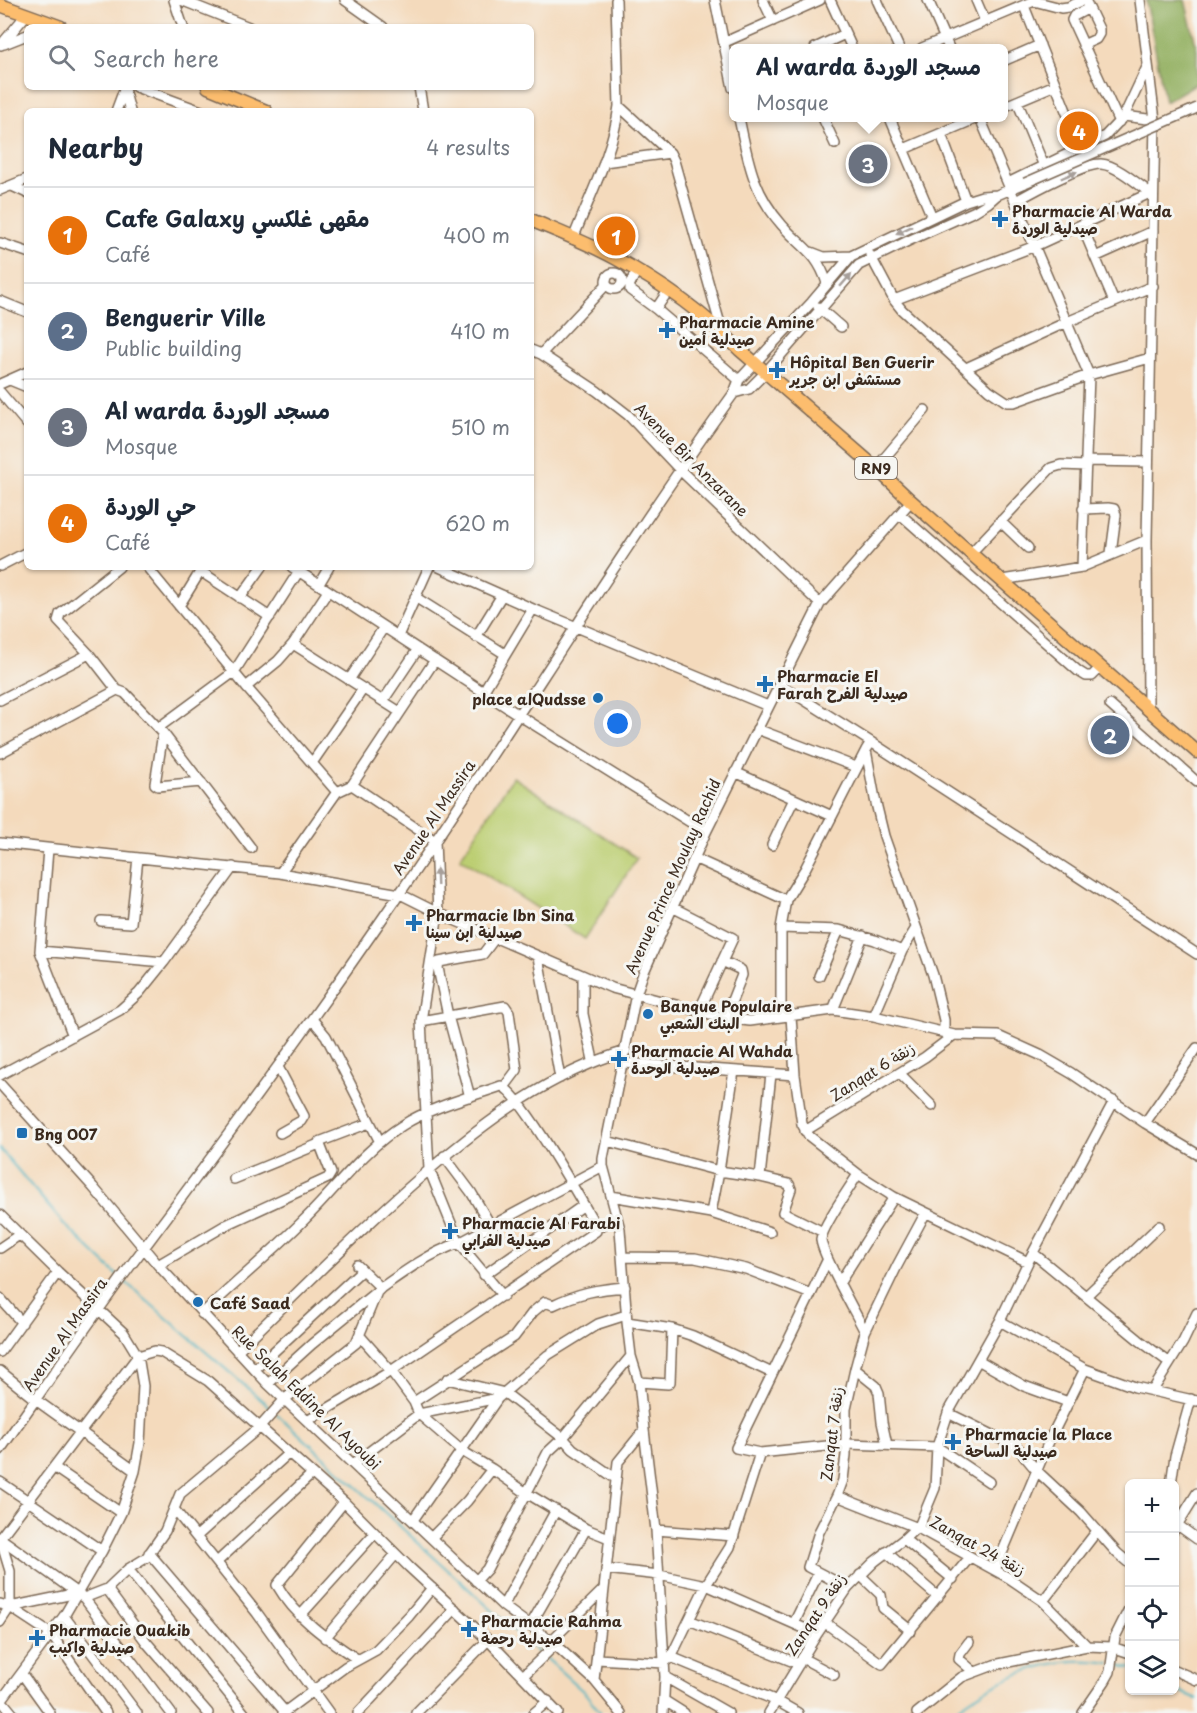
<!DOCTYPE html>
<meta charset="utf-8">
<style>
body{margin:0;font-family:"Playpen Sans","Playpen Sans Arabic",sans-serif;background:#f6f6f7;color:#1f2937}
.controls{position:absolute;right:18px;bottom:18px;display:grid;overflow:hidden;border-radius:9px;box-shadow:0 2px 4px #0004}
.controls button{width:54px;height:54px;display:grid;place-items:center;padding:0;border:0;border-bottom:2px solid #e0e1e3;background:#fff;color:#1f2937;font:30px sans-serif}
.you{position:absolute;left:618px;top:724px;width:21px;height:21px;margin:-15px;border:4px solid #fff;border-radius:50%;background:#1a73e8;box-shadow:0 0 0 9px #1a73e833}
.badge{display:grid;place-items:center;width:39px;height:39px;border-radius:50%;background:#db2777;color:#fff;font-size:20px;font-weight:700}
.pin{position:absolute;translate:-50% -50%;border:3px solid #fff;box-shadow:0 2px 6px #0006}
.popup{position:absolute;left:729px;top:44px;width:279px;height:78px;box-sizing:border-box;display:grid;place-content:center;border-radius:9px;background:#fff;filter:drop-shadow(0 2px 4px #0005);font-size:20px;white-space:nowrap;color:#747a83}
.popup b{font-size:22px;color:#1f2937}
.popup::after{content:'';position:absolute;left:50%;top:100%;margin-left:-12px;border:12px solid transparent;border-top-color:#fff}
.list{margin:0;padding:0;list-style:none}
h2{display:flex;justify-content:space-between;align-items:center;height:78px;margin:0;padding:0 24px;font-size:26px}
h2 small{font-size:20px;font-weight:400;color:#747a83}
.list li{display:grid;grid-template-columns:39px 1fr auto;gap:18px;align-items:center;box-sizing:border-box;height:96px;padding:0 24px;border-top:2px solid #e0e1e3}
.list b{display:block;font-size:22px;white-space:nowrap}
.list p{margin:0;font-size:20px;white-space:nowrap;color:#747a83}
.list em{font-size:20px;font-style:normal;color:#747a83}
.icon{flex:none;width:33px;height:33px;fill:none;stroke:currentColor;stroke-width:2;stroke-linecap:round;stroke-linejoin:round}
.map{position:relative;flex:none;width:1197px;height:1713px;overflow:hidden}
.search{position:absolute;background:#fff;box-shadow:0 2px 4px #0004;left:24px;top:24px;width:510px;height:66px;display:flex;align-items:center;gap:15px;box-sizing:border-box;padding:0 21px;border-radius:9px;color:#747a83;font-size:22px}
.panel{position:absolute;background:#fff;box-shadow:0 2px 4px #0004;left:24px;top:108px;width:510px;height:462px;border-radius:9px}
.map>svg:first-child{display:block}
</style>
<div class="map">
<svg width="1197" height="1713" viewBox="0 0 1197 1713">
<rect width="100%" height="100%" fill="#f6f6f2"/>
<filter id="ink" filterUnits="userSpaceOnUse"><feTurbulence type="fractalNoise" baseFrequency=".0167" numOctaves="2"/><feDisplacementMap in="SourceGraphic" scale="12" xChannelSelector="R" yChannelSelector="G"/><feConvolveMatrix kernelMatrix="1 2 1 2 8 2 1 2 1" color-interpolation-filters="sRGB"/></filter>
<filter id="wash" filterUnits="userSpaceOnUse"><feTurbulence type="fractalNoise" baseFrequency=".008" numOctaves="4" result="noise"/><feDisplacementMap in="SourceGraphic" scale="24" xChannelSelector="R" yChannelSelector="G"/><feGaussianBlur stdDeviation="1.35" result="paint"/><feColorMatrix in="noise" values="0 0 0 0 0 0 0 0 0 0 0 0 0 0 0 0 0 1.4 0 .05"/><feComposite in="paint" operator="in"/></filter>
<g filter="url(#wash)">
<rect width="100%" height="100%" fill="#f4dabc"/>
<path fill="#bbce71" stroke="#7b7c48" stroke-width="1.5" d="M513 777 637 858 585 939 460 858Z"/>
<path fill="#94b163" stroke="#686e40" stroke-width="1.5" d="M1146 0H1185L1197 49V83L1165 102Z"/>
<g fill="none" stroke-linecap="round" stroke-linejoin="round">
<path stroke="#45b2c1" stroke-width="2" d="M0 1149 63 1223 119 1277
M123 1280 273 1410
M277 1414 541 1655
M546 1658 585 1693 601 1713
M1115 1664 1130 1668
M1174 1689 1197 1699
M951 1713C996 1679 1052 1653 1110 1663"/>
</g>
</g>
<g filter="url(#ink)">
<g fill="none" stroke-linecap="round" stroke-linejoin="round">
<defs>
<path id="minor" d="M174 0 183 27
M181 0 249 27
M345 0 383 27
M715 0 733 88
M763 0 773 21
M830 0 852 48
M877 0 899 48
M928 0 949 48
M976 0 985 21
M1140 0 1155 120 1147 540 1148 708
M1024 6 1081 148
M1089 8 1074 16 1072 20 1119 122
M725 42 820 0
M4 44 27 35
M1 45 27 14
M1083 45 1096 39 1099 34V29L1086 2
M815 48 845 34
M922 48 1034 1 1061 8 1068 7 1084 0
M1003 61 1040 45
M136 87 201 111
M419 87 423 111
M124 89 130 111
M1017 101 1044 166
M619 106 670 153 674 161 722 331
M1003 107 1055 85
M116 111 125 87
M1124 116 1155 120
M739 118C748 160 752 191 782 225 802 248 817 252 827 283
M823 118 835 144
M890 118 932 217
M980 118 1089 375 1082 567
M941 134 966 201
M904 149 977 118
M604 162 670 153
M1008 183 1105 136 1124 116 1148 65
M12 186 27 193
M0 190 27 179
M1016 201C1032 192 1085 163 1101 164 1117 165 1140 186 1153 195
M1082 226 1114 302
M573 239C590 195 613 152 619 106L616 0
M0 243 27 252
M811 252 824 257 851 256
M870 255 894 300 902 310 989 390 1007 402H1014L1089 375 1150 358
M1095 257 1153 231
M637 270 630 284V290L656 309 739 380
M606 281a8 8 0 1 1 16 0a8 8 0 1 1-16 0Z
M894 300 1035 246 1150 193
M0 301 27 312
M818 307 841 327
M656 309 668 291
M531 350 541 354 597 391 628 415 679 469 820 604
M541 354 606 285
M966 368 1067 322 1153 286
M10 380 27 387
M0 384 27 372
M0 392 27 424
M734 393 749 389 766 372 859 265 908 241 975 211 988 203 997 195 1025 183
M1086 461 1148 462
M876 468 925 410
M1083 509 1108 508 1114 509 1116 515 1111 553
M900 514 1078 671 1086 676H1092L1101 667
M1000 521 1028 548
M971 553 1051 468 1061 465 1086 466
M0 566 27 552
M119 567 60 614 58 621 89 654 117 690 125 693 163 733 251 848
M147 567 246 687 337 792
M292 567 525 719 706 832
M439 567 533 609 768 706
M200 571 270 617
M1002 580 1082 567 1147 540
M319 584 329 567
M415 597 505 654
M240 598 262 567
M179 606 203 567
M398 636 429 567
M476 637 502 595
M293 644 400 712
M349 680 384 627
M779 684 871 742 1197 954
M246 687 278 661 293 644 328 591
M483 692 533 609
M0 700 89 654
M383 701 418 649
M1110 705 1197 782
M158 728 234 672 299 571
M757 729 856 767
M163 733 155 784 158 786 201 782
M871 742 866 750 875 799 884 836 933 975 944 1020V1033
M0 753 117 690
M312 763 363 689
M735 772 832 816
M352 785 435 841 438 913 421 1021 429 1169 459 1243 503 1296
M0 843 280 873 400 894 438 913 612 988 725 1018 750 1021 833 1010 874 1016 954 1035 998 1036 1040 1055 1071 1073 1145 1123 1197 1154
M772 845 794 799
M48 849 40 951 73 1036
M694 858 786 900
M280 873 337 792 352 785 435 660
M672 907 733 938 699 1011
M101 921 131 923 138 858
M781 928 839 930 875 940 902 951
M40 951 164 962
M538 957 560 1078
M722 961 741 970 742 975 725 1018
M583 976V1014L593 1060
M819 976 839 930
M833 1010 863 936
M791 1016 795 1075 802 1124 809 1136 858 1174 894 1197 1028 1262
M874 1016 902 951 916 928
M781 1017V928L786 900 805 869 866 750
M312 1019 326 1036 380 1142
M421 1021 505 1006 509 1012 517 1070 505 1086
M623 1063 795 1075
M278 1067 304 1116 301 1121 280 1133
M899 1073 932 1106
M0 1075 120 1010 139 993 164 962 233 867
M0 1084 93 1187 158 1265 268 1384 503 1606 551 1641 594 1680 621 1713
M470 1097 448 1016 438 968 439 962 483 954 495 938
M1145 1123 1197 1048
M805 1131 925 1057 954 1035
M607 1141 719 1171 760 1177 789 1184 791 1189 783 1212 823 1232
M444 1156 471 1192 491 1226
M858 1174C849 1189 823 1225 821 1239 820 1251 858 1317 865 1332L855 1369 876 1386 879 1393 882 1422 887 1445
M760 1177 771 1074
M234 1179 319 1144
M611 1196 711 1213 770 1232
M711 1213 719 1171 734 1071
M0 1215 58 1272 124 1333 138 1356 143 1386 140 1443 135 1471 121 1513 102 1551 64 1616 0 1702
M596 1228 617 1218
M0 1248 19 1235
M1033 1253 1139 1340 1170 1363
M623 1257 695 1258 746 1269 811 1294
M827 1261 736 1448 760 1453 846 1444 937 1447 989 1482
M158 1265 226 1225 328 1178 331 1173 319 1142 369 1123
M357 1265 381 1288
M484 1275 584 1205
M840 1282 894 1197
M1086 1296 1159 1226
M0 1298 22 1323
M202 1314C236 1282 271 1253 304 1220 336 1189 364 1149 403 1125 431 1107 470 1097 501 1086 520 1091 583 1204 596 1226V1231L391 1371 307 1421
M1000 1321 1085 1369 1135 1387 1197 1401
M627 1322 672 1329 693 1336 772 1373
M865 1332 897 1266 925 1214
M360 1336 391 1371 414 1402 419 1414 462 1451 492 1469 525 1492 586 1529 609 1538
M237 1351C301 1290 362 1227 429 1170 488 1120 551 1073 626 1051
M0 1352 58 1272
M978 1360 1024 1386 1068 1402
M255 1369 362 1270
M0 1371 36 1400 135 1471
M447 1379 505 1393 563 1438 573 1449 615 1478
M639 1382 668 1384 670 1382 672 1329
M268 1384 312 1344 376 1292
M1153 1390 1183 1342 1197 1313
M414 1402 514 1337 533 1312 545 1302 553 1305C578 1293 598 1289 625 1287
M948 1413 1017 1447 1037 1471 1081 1512 1117 1553 1130 1564
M644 1430 656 1530 665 1677 663 1713
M0 1450C44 1388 86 1326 131 1265 219 1148 306 1030 389 909 507 739 613 561 734 393L739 380 812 302 851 256 966 201 982 196 997 195
M353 1464 419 1414 498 1398
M55 1468 121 1513
M0 1482 102 1551
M1171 1484 1175 1456 1191 1399
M837 1496 918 1528 1009 1578 1043 1601 1087 1646
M344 1502 277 1585C296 1618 327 1639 357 1659
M174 1509 257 1613 329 1713
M413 1520 498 1398 548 1355 598 1324 626 1315
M1175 1523 1197 1539
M656 1530 734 1536
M1174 1530 1197 1493
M197 1536 289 1453
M0 1538 84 1598 107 1589 128 1569 146 1558 165 1531 180 1494 186 1489 260 1427 285 1399 356 1343 377 1292 381 1288C405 1271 430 1253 459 1243L603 1166
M0 1538 138 1356 155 1351 161 1352 208 1381 344 1502 409 1567 488 1640 558 1713
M431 1538 467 1501 492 1469
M904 1539 953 1579
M886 1552 938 1597
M149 1553 285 1712
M217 1562 312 1474
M128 1569 244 1713
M606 1569 659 1575 706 1585 817 1634
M995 1570 1050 1439 1085 1369
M860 1575 881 1595 883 1608 911 1631
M476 1581 487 1569 548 1452 563 1438 631 1356
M848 1588 808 1567 819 1532 837 1496 843 1480 846 1455V1409L855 1369
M107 1589 147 1643 208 1713
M84 1598 171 1713
M1043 1601 1097 1531
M0 1604 10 1607 51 1634 106 1713
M503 1606 556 1510
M10 1607 78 1593
M64 1616 137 1713
M300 1616 375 1533
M689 1620 799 1664
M0 1622 10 1607V1571L0 1538
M824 1622 882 1664 970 1557
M794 1623 818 1574
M530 1626 586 1529
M325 1638 396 1554
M551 1641 604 1589
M969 1642 960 1654 959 1659 974 1672
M671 1657 777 1701 798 1713
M802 1658 834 1675
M597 1659 664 1663 671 1657 706 1585 730 1547 760 1453
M1174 1670 1197 1680
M22 1674 50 1713
M524 1675 555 1645
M665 1677 728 1713
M594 1680 618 1462 644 1430 639 1382 631 1356 627 1322 620 1229 603 1166V1158L636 994 643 974 706 832 820 604 911 501
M2 1701 12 1713
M665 1701 684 1713
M283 1713 345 1667 376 1650 409 1616 432 1588
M358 1713 455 1609
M416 1713 488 1640
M534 1713 548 1701
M769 1713 817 1634 848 1588 874 1562 904 1539 920 1524 935 1488 937 1447 948 1413 1000 1321 1028 1262 1114 1101
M917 1713 962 1677 994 1665 1087 1646 1112 1647 1130 1653
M1083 1713 1105 1681 1110 1672 1115 1637 1130 1607"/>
<path id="major" d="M0 5 61 27
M208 87 266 111
M531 220C559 232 588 243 615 258 660 282 704 313 740 350L876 468 911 501 1197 752"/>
</defs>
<use href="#minor" stroke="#7c6855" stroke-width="12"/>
<use href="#major" stroke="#7c6855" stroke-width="15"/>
<use href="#minor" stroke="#fff" stroke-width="9"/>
<use href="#major" stroke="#fcbd6e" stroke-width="12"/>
<defs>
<path id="minor-bridge" d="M1025 183 1197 108"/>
</defs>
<use href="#minor-bridge" stroke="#7c6855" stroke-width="12" stroke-linecap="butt"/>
<use href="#minor-bridge" stroke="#fff" stroke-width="9"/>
</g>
<defs><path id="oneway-solid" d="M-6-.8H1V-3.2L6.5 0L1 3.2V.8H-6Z" transform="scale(1.5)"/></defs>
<g fill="#a79f9a">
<use href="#oneway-solid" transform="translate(1069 175) rotate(-23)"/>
<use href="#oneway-solid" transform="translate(904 230) rotate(155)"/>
<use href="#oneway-solid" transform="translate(846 280) rotate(-49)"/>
<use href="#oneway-solid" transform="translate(437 877) rotate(-92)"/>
</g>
</g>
<g fill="#1f6fb2" stroke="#f6f6f2" stroke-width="2">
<path d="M997 210h6v6h6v6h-6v6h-6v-6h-6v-6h6z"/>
<path d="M664 321h6v6h6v6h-6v6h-6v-6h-6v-6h6z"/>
<path d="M774 361h6v6h6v6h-6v6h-6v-6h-6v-6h6z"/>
<path d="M762 675h6v6h6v6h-6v6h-6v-6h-6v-6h6z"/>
<circle cx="598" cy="698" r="6"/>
<path d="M411 914h6v6h6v6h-6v6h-6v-6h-6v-6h6z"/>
<circle cx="648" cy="1014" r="6"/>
<path d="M616 1050h6v6h6v6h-6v6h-6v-6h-6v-6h6z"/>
<rect x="16" y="1127" width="12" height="12" rx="3"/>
<path d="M447 1222h6v6h6v6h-6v6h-6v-6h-6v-6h6z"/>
<circle cx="198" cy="1302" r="6"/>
<path d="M950 1433h6v6h6v6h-6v6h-6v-6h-6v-6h6z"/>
<path d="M466 1620h6v6h6v6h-6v6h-6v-6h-6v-6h6z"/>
<path d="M34 1629h6v6h6v6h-6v6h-6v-6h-6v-6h6z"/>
</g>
<g text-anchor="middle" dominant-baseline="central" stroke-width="6" stroke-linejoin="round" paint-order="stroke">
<rect fill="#f6f6f2" stroke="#73675e" stroke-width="1.5" x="855" y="457" width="42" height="22" rx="4.5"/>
<g font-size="14" font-weight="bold" fill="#3b2a1e">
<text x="876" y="468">RN9</text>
</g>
<g font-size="15" font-weight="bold" fill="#3b2a1e" stroke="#f6f6f2" text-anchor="start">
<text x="1012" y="210">Pharmacie Al Warda<tspan x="1012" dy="17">صيدلية الوردة</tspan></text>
<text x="679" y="321">Pharmacie Amine<tspan x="679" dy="17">صيدلية أمين</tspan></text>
<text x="790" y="361">Hôpital Ben Guerir<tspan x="790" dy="17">مستشفى ابن جرير</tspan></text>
<text x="777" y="675">Pharmacie El<tspan x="777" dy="17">Farah صيدلية الفرح</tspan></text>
<text x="586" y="698" text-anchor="end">place alQudsse</text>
<text x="426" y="914">Pharmacie Ibn Sina<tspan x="426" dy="17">صيدلية ابن سينا</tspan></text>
<text x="660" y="1005">Banque Populaire<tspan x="660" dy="17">البنك الشعبي</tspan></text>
<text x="631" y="1050">Pharmacie Al Wahda<tspan x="631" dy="17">صيدلية الوحدة</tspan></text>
<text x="34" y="1133">Bng 007</text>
<text x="462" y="1222">Pharmacie Al Farabi<tspan x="462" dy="17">صيدلية الفرابي</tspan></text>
<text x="210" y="1302">Café Saad</text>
<text x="965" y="1433">Pharmacie la Place<tspan x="965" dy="17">صيدلية الساحة</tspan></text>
<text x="481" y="1620">Pharmacie Rahma<tspan x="481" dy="17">صيدلية رحمة</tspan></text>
<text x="49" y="1629">Pharmacie Ouakib<tspan x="49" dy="17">صيدلية واكيب</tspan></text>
</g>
<g font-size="15" fill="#3b2a1e" stroke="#f6f6f2">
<text transform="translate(692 459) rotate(45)">Avenue Bir Anzarane</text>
<text transform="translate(433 817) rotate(-56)">Avenue Al Massira</text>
<text transform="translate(672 876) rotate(-66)">Avenue Prince Moulay Rachid</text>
<text transform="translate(872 1071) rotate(-32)">Zanqat 6 زنقة</text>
<text transform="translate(64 1334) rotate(-55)">Avenue Al Massira</text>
<text transform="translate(307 1397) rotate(44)">Rue Salah Eddine Al Ayoubi</text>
<text transform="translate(831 1434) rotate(-83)">Zanqat 7 زنقة</text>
<text transform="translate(978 1545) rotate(29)">Zanqat 24 زنقة</text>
<text transform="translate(815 1614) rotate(-56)">Zanqat 9 زنقة</text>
</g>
</g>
</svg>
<div class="controls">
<button>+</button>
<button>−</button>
<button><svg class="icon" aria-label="locate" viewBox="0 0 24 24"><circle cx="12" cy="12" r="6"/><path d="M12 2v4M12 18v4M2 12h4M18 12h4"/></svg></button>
<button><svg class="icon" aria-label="layers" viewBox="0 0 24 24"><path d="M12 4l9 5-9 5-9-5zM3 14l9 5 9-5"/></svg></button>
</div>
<div class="you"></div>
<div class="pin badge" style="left:616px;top:236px;background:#e8710a">1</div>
<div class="pin badge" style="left:1110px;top:735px;background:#5c6f8a">2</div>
<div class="pin badge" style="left:868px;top:164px;background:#6b7280">3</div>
<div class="popup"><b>Al warda مسجد الوردة</b>Mosque</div>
<div class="pin badge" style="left:1079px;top:131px;background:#e8710a">4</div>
<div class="search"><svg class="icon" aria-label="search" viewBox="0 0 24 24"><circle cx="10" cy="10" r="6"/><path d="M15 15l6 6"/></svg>Search here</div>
<section class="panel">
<h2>Nearby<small>4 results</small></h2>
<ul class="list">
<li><span class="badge" style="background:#e8710a">1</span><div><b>Cafe Galaxy مقهى غلكسي</b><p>Café</p></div><em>400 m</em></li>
<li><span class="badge" style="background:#5c6f8a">2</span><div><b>Benguerir Ville</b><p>Public building</p></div><em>410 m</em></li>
<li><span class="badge" style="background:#6b7280">3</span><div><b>Al warda مسجد الوردة</b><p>Mosque</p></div><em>510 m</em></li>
<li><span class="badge" style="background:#e8710a">4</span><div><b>حي الوردة</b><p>Café</p></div><em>620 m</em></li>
</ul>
</section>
</div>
